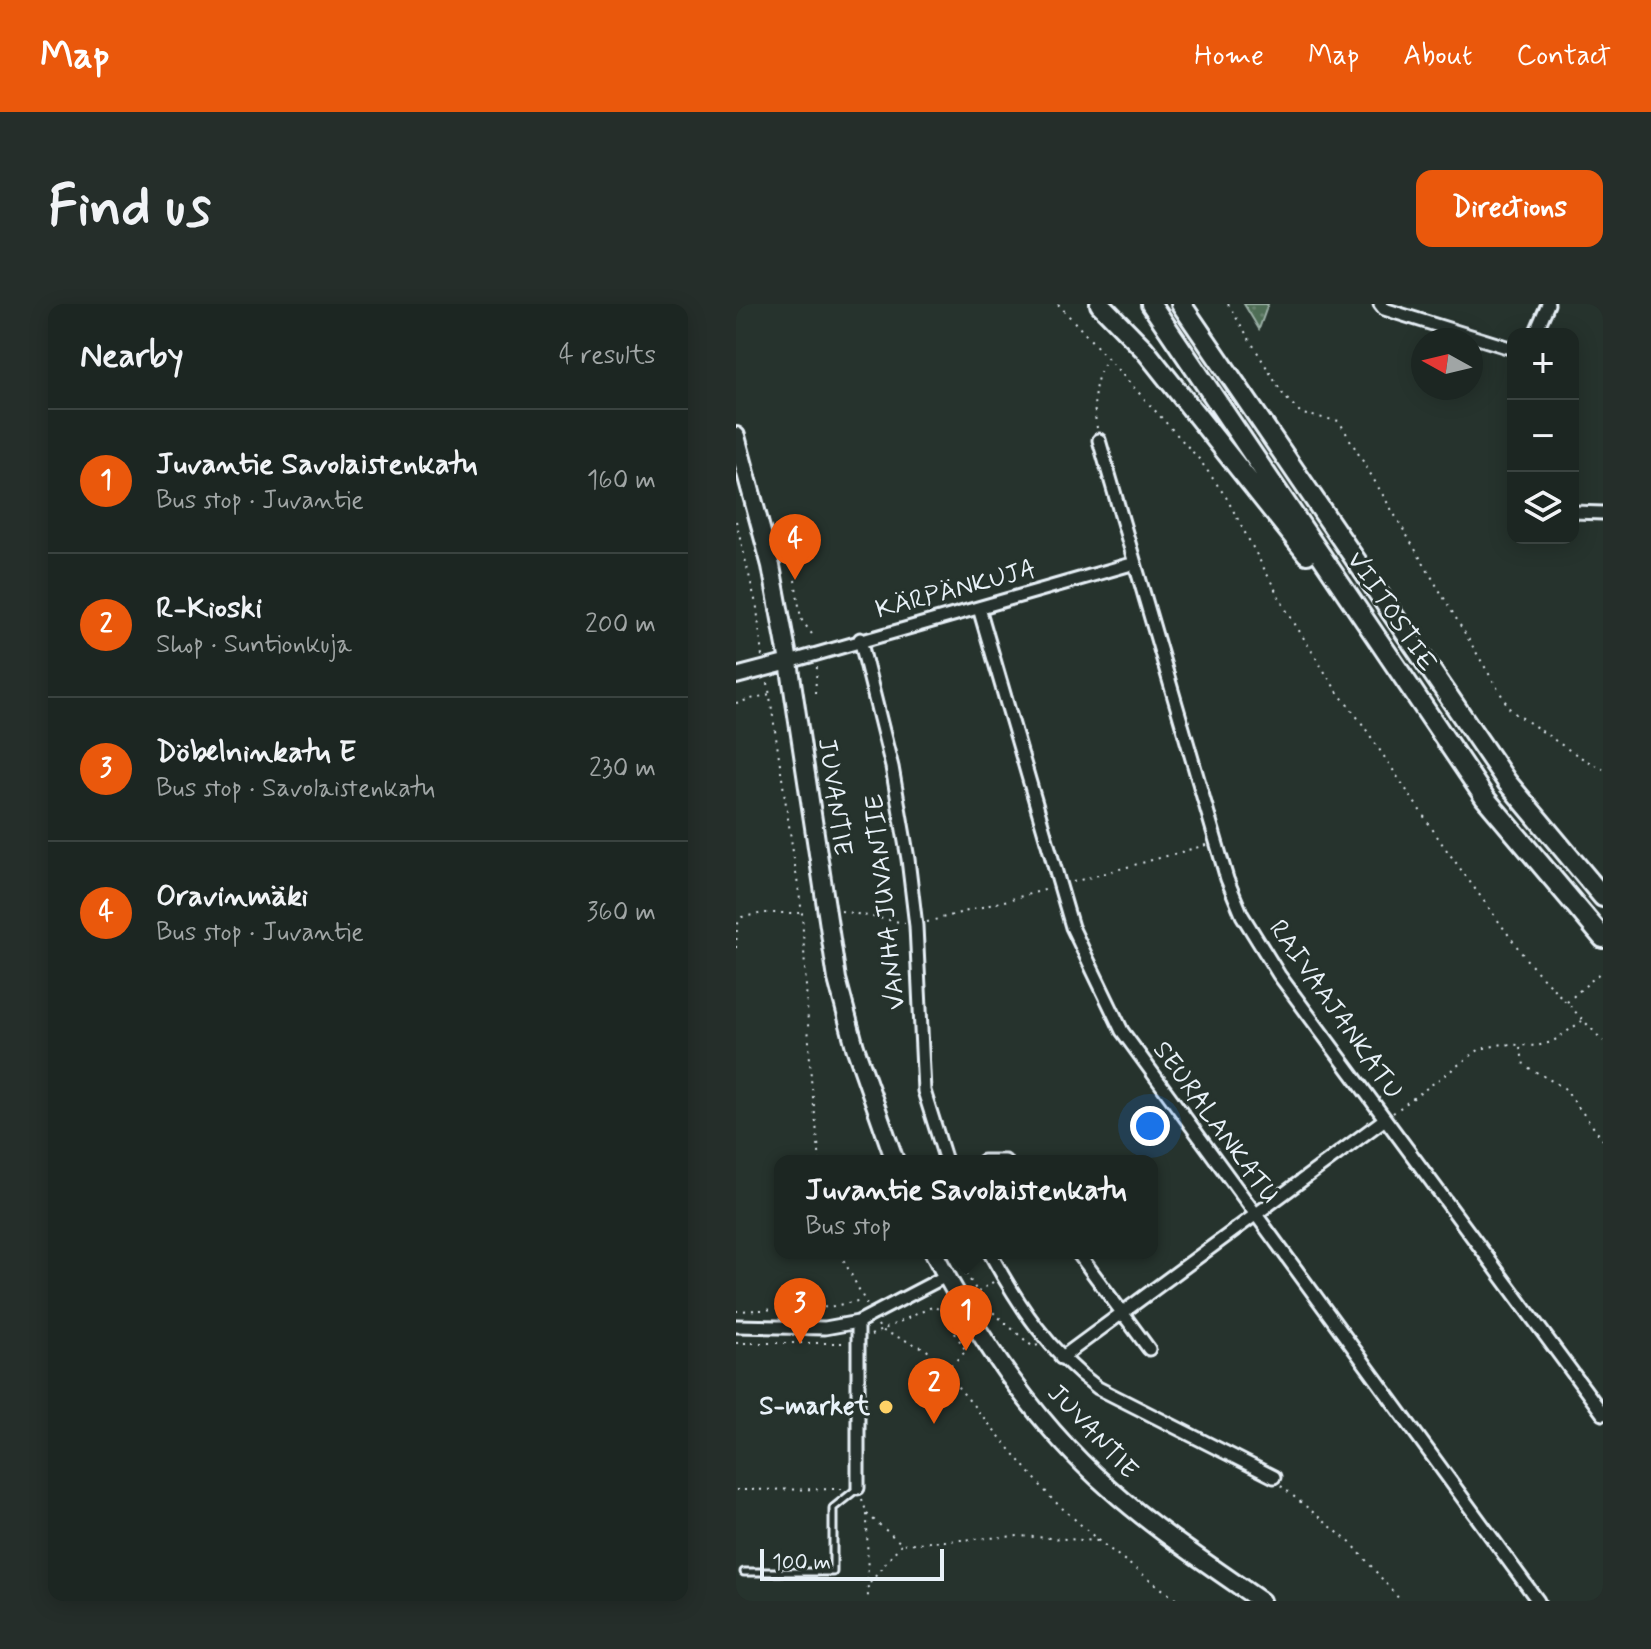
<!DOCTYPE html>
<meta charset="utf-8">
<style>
body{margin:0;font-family:Mynerve,sans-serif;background:#252e2a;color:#f1f3f6}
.controls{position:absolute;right:24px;top:24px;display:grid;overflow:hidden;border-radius:16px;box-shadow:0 4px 20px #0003}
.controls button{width:72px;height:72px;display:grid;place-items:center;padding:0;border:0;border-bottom:2px solid #3a4340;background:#1c2622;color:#f1f3f6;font:40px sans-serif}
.compass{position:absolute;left:675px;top:24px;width:72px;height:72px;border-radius:50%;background:#1c2622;box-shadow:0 4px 20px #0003;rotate:278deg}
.scale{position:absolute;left:24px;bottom:20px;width:184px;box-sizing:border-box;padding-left:8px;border:4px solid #e8f1f8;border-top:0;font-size:22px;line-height:28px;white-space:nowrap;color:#e8f1f8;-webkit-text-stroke:6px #26332d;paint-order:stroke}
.you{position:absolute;left:414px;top:822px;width:28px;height:28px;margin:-20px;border:6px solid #fff;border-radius:50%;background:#1a73e8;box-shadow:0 0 0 12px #1a73e833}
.badge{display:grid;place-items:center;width:52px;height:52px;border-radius:50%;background:#ea580c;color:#fff;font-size:26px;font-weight:700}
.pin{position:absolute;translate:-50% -66px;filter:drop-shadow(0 2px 4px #0008)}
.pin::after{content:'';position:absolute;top:42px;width:28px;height:24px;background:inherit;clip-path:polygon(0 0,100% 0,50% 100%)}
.popup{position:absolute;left:38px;top:851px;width:384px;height:104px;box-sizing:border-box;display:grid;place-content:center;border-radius:16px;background:#1c2622;filter:drop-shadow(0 2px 6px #0005);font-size:26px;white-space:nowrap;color:#a0a5a5}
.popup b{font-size:30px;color:#f1f3f6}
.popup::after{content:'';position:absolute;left:50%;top:100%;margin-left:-16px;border:16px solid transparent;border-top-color:#1c2622}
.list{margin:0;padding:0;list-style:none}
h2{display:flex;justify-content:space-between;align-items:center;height:104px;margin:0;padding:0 32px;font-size:34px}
h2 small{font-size:26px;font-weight:400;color:#a0a5a5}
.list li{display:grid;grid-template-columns:52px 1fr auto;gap:24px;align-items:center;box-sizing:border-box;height:144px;padding:0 32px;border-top:2px solid #3a4340}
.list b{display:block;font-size:30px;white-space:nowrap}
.list p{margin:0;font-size:26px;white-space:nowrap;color:#a0a5a5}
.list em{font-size:26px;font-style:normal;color:#a0a5a5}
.icon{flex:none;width:44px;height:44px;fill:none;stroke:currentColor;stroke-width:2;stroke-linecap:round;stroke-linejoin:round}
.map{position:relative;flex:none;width:867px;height:1297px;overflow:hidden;border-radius:16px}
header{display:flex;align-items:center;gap:48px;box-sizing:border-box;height:112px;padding:0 40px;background:#ea580c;color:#fff}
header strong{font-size:38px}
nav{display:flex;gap:44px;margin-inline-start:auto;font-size:28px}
.intro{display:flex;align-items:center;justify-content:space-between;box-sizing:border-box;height:192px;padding:0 48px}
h1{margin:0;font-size:56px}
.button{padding:20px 36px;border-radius:16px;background:#ea580c;color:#fff;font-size:28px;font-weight:700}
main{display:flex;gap:48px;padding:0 48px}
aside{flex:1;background:#1c2622;border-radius:16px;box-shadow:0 4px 20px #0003}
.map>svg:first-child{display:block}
</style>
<header>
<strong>Map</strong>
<nav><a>Home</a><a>Map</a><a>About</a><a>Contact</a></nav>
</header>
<div class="intro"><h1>Find us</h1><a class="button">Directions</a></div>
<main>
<aside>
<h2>Nearby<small>4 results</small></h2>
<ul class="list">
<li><span class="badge">1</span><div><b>Juvantie Savolaistenkatu</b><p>Bus stop · Juvantie</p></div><em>160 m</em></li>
<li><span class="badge">2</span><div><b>R-Kioski</b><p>Shop · Suntionkuja</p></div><em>200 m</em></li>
<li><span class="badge">3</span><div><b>Döbelninkatu E</b><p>Bus stop · Savolaistenkatu</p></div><em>230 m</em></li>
<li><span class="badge">4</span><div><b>Oravinmäki</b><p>Bus stop · Juvantie</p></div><em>360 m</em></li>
</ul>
</aside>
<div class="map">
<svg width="867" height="1297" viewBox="0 0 867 1297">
<defs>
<pattern id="grass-dots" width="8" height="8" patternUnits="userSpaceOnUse" patternTransform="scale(2)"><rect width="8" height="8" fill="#506e56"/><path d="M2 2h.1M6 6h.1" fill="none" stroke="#69836f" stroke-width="1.8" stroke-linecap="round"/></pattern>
</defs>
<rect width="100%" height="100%" fill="#26332d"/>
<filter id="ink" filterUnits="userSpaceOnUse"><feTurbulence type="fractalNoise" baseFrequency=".0125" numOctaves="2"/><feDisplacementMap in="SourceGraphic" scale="16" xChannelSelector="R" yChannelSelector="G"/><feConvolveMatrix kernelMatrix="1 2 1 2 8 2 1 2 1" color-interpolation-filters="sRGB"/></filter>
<g filter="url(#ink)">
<path fill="url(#grass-dots)" stroke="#9cb0a7" stroke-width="2" d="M508 0H532L523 25Z"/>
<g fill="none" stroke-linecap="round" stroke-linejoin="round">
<defs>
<path id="service" d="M8 1268H97V1204L122 1184"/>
<path id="minor" d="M644 0 648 5 777 45
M799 30 812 0
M363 136 491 575 506 611 543 671 867 1110
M837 208 867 209
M243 304 336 623 386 727 802 1297
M124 335 156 463 172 555 180 622 188 787 210 857
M53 358 399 259
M247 857H269
M254 949C283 1002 313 1048 362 1084L538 1173
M342 949 413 1045
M122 1018V1184
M0 1022 89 1024 122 1018 210 972
M325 1054 649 815"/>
<path id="tertiary" d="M0 372 53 358"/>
<path id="secondary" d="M0 132 35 262 53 358 101 675 119 743 159 857
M198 949C243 1035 300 1120 373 1184 420 1226 473 1261 525 1297"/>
<path id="trunk" d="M364 0 408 45 571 250
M415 0 749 494 867 634
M445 0 771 478 867 593"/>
</defs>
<use href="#service" stroke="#e8f1f8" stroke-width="11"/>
<use href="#minor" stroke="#e8f1f8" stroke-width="17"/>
<use href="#tertiary" stroke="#e8f1f8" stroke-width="20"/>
<use href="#secondary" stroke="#e8f1f8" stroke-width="22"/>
<use href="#trunk" stroke="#e8f1f8" stroke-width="24"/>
<path stroke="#e8f1f8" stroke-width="2" stroke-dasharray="2 6" stroke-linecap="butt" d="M322 0 463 155 490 193 549 304 600 386 625 418 707 541 793 659 867 737
M492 0 548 92 566 110 603 117 775 407C807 426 834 450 867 465
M361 124C356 98 357 75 372 54
M0 217 21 304 26 353
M59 276 65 315 78 333
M32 379 66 609 75 775 84 857
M79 389 81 363
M0 399 34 390
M337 578 470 541
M105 607 169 619
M191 618 312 585
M0 644 1 621 6 613 28 609H64
M831 698 867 666
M784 743 788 761 828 784 867 836
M657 809 744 745 767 740 800 742 816 738 846 717
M104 949 131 1001
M217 949 251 1003 297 1043 302 1041
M242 988 257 978
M0 1007 93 1003 126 996
M142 1021 145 1026 190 1045 316 1195 363 1237 442 1297
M135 1031 198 1002 206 1008 230 1047 210 1066
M0 1039H111
M545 1182 617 1241 665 1297
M0 1186 108 1185
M126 1195 131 1210 132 1297
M131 1210 166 1240 282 1232 362 1237
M134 1279 165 1240"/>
<use href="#service" stroke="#26332d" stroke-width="5"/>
<use href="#minor" stroke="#26332d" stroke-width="11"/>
<use href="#tertiary" stroke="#26332d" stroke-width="14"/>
<use href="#secondary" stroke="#26332d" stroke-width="16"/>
<use href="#trunk" stroke="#26332d" stroke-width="18"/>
</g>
</g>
<circle fill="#ffd166" stroke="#26332d" stroke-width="3" cx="150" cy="1103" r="8"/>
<g text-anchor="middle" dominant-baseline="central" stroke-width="6" stroke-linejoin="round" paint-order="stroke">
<g font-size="26" fill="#e8f1f8" stroke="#26332d">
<text transform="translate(220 286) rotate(-15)">KÄRPÄNKUJA</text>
<text transform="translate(655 308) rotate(56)">VIITOSTIE</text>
<text transform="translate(98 493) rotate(82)">JUVANTIE</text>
<text transform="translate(150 598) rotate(-96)">VANHA JUVANTIE</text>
<text transform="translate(599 706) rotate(55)">RAIVAAJANKATU</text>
<text transform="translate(479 819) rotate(54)">SEURALANKATU</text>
<text transform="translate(356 1128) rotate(47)">JUVANTIE</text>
</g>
<g font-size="26" font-weight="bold" fill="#e8f1f8" stroke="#26332d" text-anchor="end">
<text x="134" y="1103">S-market</text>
</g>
</g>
</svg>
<div class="controls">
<button>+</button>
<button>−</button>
<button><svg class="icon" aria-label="layers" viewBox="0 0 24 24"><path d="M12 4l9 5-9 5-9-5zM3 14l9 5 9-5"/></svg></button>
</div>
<svg class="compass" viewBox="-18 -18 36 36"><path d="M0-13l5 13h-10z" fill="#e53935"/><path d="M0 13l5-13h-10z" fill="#a0a5a5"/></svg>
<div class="scale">100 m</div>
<div class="you"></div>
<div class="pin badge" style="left:230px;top:1047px">1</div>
<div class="popup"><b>Juvantie Savolaistenkatu</b>Bus stop</div>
<div class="pin badge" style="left:198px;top:1120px">2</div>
<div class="pin badge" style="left:64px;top:1040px">3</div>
<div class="pin badge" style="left:59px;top:276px">4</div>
</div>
</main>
